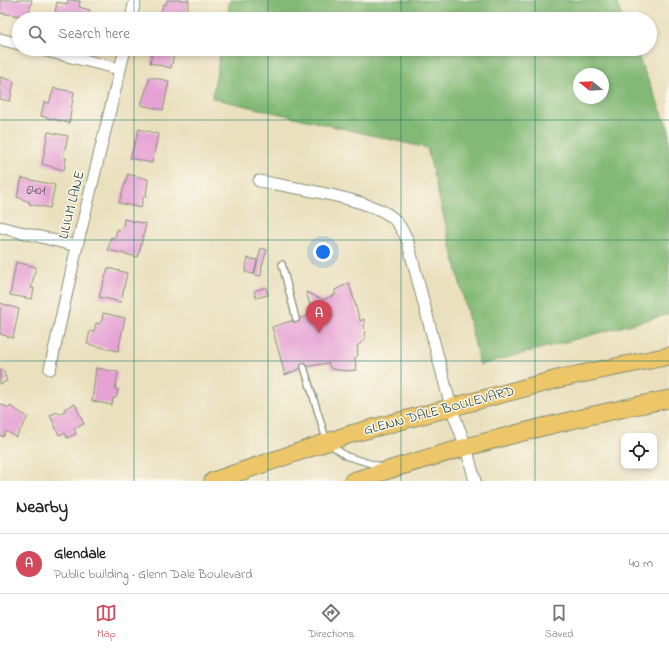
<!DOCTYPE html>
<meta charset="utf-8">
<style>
body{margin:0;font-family:"Indie Flower",sans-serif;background:#f6f6f6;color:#202124}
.controls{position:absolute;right:12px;bottom:12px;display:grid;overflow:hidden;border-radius:8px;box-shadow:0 2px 6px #0003}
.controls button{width:36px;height:36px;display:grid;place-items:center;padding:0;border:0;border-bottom:1px solid #e0e0e0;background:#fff;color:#202124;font:20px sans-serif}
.compass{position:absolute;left:573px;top:68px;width:36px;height:36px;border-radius:50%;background:#fff;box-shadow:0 2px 6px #0003;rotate:288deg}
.you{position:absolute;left:323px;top:252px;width:14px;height:14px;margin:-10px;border:3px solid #fff;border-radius:50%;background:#1a73e8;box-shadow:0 0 0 6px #1a73e833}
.badge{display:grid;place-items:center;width:26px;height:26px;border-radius:50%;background:#d1495b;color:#fff;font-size:13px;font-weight:700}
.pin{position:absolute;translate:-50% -33px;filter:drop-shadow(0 1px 2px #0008)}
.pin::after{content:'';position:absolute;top:21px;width:14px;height:12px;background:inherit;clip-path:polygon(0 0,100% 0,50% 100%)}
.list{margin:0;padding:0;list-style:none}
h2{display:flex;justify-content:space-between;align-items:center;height:52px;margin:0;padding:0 16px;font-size:17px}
h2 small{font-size:13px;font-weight:400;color:#757577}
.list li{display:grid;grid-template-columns:26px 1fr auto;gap:12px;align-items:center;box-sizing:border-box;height:60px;padding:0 16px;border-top:1px solid #e0e0e0}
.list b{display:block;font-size:15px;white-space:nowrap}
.list p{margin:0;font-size:13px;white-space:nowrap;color:#757577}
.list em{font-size:13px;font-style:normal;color:#757577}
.icon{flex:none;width:22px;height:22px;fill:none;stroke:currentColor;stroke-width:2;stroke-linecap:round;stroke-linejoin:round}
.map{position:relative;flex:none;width:669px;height:481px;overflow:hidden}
.search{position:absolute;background:#fff;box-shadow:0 2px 6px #0003;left:12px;right:12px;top:12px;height:44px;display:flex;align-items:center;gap:10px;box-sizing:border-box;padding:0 14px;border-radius:22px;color:#757577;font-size:15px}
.sheet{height:112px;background:#fff}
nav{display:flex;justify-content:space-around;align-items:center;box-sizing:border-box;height:56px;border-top:1px solid #e0e0e0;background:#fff;font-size:11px;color:#757577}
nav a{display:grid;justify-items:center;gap:2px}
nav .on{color:#d1495b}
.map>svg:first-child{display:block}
</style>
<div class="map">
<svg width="669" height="481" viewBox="0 0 669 481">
<rect width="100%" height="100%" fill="#fbf7ec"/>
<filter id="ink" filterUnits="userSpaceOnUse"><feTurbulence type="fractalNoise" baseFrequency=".025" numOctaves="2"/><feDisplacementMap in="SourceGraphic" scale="8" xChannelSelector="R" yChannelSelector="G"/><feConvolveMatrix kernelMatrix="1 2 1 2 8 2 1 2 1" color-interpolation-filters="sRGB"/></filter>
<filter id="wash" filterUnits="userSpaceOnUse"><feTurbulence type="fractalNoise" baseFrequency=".012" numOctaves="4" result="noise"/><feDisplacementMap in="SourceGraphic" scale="16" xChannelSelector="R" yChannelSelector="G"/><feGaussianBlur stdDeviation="0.9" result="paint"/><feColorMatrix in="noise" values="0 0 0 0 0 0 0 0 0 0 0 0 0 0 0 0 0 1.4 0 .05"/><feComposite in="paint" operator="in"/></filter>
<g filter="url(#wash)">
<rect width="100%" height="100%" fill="#eae0bd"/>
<path fill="#83b976" stroke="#517b55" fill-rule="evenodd" d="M230 0H615L623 19H227Z
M221 49H635L669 130V314L480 365 427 148 212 98ZM579 74H603V98H579Z"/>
<g id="blocks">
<path fill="#e6a2d4" d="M1 0H32L28 17 0 13Z
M68 0 80 1 79 7 90 10 88 19H54L57 2 67 4Z
M167 0H189L185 19H172L160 16 163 4 166 5Z
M156 49H175L171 68 150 63 153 50Z
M0 77 14 81 10 101 0 99Z
M150 77 169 81 163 110 141 105Z
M54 88 74 92 69 123 41 116 44 102 49 103Z
M139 129 158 134 152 163 130 158Z
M48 132 68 136 63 157 66 158 64 170 42 164Z
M128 174 148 179 146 197H143L141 208 119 203Z
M22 178 55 185 50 208 29 204 30 202 17 197Z
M124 219 146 224 138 257 108 250 111 237 115 238 117 229 120 230 123 227Z
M261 248 267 250 261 269H262L261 276 254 275Z
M248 258 257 260 254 274 245 272Z
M16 262 36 267 31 288H34L32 299 10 295Z
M108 268 127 273 121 302 99 297Z
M349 283 360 321 364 319 365 340 357 346 358 355 355 358 356 370 347 371 331 369 328 363 304 367 285 375 272 327 313 314 306 292 323 300 335 295V290Z
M266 287 268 295 256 298 254 291Z
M0 303 19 309 13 338 0 334Z
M103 313 125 318 118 351 87 344 90 331 94 332 96 323 99 324 102 320Z
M96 368 118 372 115 389 118 390 116 398H113L112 405 92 401Z
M3 370 7 381 0 384V371Z
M0 404 9 408 10 406 28 417 16 437 6 431 3 437 0 435Z
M75 404 84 424 74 429 76 434 67 438 65 433 59 435 50 415 58 412 59 414 65 411 64 409Z"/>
</g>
</g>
<g filter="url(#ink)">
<use href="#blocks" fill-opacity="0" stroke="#848e78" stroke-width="1"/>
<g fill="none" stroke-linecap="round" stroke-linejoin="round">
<defs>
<path id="service" d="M282 264 296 319
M304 367 327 442 346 456 382 467"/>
<path id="minor" d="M131 19 135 0
M0 39 19 44
M39 49 120 69
M259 181C289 187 372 199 393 218 399 224 403 231 407 239L451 407 466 447 475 481
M0 227 77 246
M50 369 77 246 125 49"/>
<path id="primary" d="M213 481 351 434 562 378 669 356
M353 481C456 448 562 420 669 399"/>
</defs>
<use href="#service" stroke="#848e78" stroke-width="8"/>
<use href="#minor" stroke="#848e78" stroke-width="13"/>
<use href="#primary" stroke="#848e78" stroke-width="19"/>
<use href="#service" stroke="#fff" stroke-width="5.5"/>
<use href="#minor" stroke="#fff" stroke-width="11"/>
<use href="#primary" stroke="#ecc669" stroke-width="17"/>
</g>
</g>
<path fill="none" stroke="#0f766e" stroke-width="1" stroke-opacity="0.55" d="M134 0V19M268 0V19M401 0V19M535 0V19M134 49V481M268 49V481M401 49V481M535 49V481M0 120H669M0 240H669M0 361H669"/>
<g text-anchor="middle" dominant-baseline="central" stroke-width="3" stroke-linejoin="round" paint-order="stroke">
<g font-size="12" fill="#51565c">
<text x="36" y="191">6401</text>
</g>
<g font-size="14" fill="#1f3d34" stroke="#fbf7ec">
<text transform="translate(72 205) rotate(-76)">LILIUM LANE</text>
<text transform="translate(439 411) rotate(-15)">GLENN DALE BOULEVARD</text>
</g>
</g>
</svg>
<div class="controls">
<button><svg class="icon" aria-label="locate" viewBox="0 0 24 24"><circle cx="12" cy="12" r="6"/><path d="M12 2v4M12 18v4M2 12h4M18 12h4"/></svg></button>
</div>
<svg class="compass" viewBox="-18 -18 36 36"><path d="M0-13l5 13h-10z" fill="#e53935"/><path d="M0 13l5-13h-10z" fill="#757577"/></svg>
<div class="you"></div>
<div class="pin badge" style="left:319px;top:333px">A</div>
<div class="search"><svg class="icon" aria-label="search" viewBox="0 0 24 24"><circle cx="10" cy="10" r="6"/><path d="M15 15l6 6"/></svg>Search here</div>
</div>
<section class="sheet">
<h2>Nearby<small></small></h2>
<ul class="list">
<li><span class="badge">A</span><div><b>Glendale</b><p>Public building · Glenn Dale Boulevard</p></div><em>40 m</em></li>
</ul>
</section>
<nav>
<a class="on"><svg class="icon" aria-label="map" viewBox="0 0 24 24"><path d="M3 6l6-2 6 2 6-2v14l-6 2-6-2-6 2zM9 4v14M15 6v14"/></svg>Map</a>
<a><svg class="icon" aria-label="directions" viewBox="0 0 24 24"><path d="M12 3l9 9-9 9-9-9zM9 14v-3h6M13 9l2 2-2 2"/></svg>Directions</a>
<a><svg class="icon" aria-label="saved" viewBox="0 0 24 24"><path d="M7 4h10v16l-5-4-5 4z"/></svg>Saved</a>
</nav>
